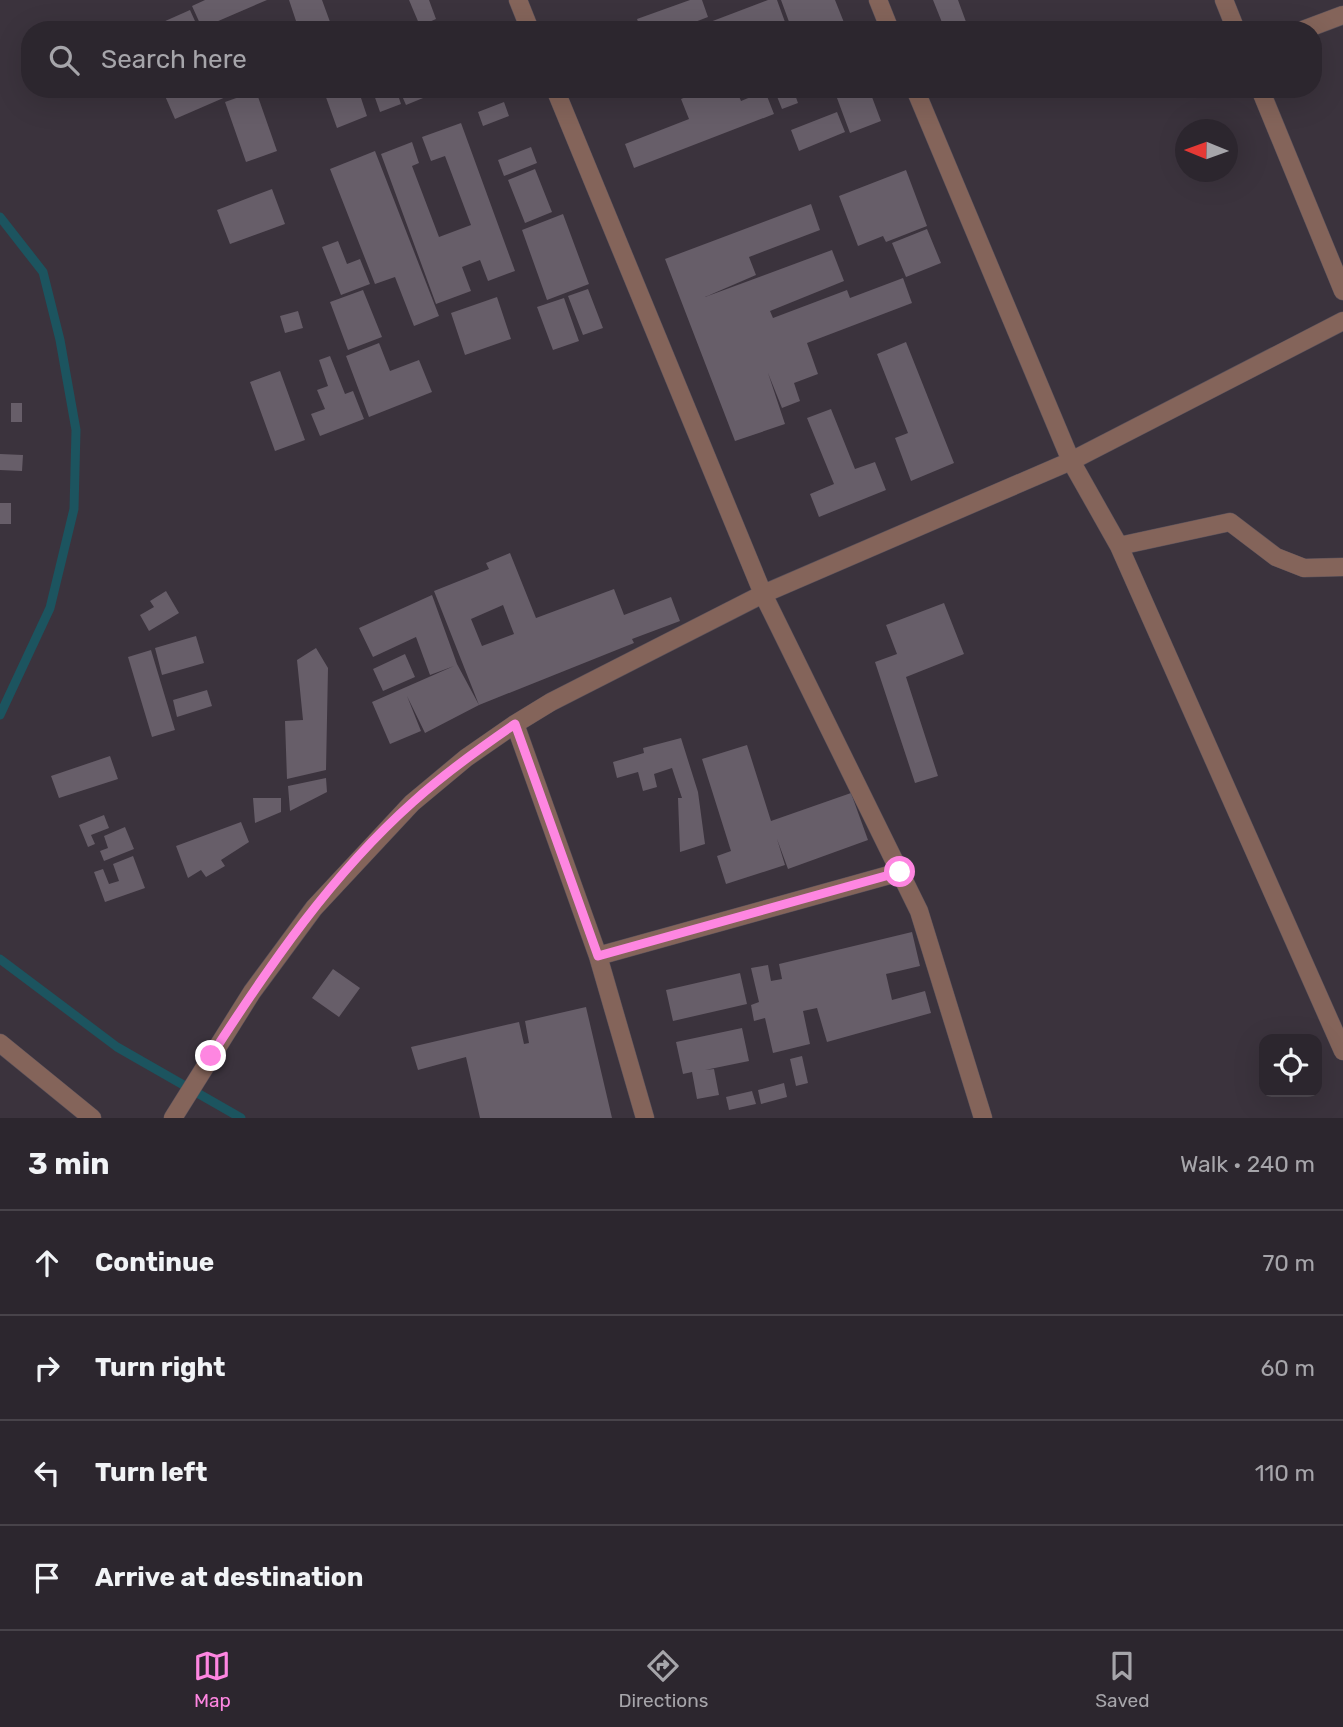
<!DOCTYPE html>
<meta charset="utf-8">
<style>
body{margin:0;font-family:Rubik,sans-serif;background:#342e36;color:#f1f3f6}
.controls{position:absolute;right:21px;bottom:21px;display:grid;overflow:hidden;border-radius:14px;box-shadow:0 7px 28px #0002}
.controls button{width:63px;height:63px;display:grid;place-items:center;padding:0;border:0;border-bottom:2px solid #48434a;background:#2c262e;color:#f1f3f6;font:35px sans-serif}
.compass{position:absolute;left:1175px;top:119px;width:63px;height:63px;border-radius:50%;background:#2c262e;box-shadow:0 7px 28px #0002;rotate:271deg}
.stop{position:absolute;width:21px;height:21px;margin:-16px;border:5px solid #fe86e1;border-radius:50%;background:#fff}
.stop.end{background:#fe86e1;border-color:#fff;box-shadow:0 2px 7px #0008}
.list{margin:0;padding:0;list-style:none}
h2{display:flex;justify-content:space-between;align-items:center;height:91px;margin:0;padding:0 28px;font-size:30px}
h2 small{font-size:23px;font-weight:400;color:#a6a5aa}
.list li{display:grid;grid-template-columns:46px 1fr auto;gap:21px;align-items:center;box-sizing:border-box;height:105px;padding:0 28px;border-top:2px solid #48434a}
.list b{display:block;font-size:26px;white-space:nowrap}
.list em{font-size:23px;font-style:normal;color:#a6a5aa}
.icon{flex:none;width:38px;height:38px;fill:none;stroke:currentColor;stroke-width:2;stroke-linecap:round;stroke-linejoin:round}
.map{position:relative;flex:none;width:1343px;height:1118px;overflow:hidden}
.search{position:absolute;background:#2c262e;box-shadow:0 7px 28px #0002;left:21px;right:21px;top:21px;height:77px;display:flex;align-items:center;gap:18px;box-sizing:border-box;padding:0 24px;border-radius:28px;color:#a6a5aa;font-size:26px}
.sheet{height:511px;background:#2c262e}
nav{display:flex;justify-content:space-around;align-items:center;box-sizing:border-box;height:98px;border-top:2px solid #48434a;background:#2c262e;font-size:19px;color:#a6a5aa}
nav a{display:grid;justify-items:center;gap:4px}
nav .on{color:#fe86e1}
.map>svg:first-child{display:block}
</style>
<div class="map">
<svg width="1343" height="1118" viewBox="0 0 1343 1118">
<rect width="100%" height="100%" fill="#3b333d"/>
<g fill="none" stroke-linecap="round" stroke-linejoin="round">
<path stroke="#1c545f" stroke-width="9" d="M0 217 43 272 60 340 76 430 74 509 50 608 0 715
M0 959 117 1047 241 1118"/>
</g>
<path fill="#675e69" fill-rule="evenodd" d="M205 0H267L202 28 192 6Z
M289 0H322L333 30H299Z
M409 0H429L436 19 420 26Z
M690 0H702L708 17 674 30H641L637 19Z
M768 0H777L785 22 774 26 775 30H689Z
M781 0H835L847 30H792Z
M933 0H958L969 30H945Z
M190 10 199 30H145Z
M162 89H225L228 96 175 119Z
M231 89H250V90L233 96Z
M258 89H281V90L262 96Z
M323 89H358L367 116 337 128Z
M372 89H396L401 104 380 112Z
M399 89H445L406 105Z
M705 89H736L741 101 765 91 774 114 634 168 625 144 689 119 681 99Z
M774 89H793L798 103 782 109Z
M814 89H869L881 121 850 133 834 90 817 97Z
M256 91 277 151 246 162 225 102Z
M504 102 509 116 483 126 478 112Z
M837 112 845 132 799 151 791 130Z
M461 123 515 271 488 281 480 260 462 267 471 291 436 304 381 154 412 142 419 163 412 166 439 237 471 225 445 156 431 161 422 137Z
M531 147 537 163 504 176 498 160Z
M375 151 439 316 414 326 395 277 375 284 330 169Z
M535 169 552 212 525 223 508 180Z
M906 170 927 226 886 242 883 236 858 246 839 196Z
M272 189 285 224 230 244 217 210Z
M811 204 820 230 749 257 756 275 705 297 832 250 844 281 770 311 773 318 847 290 850 298 903 278 912 303 807 343 818 374 794 383 800 401 782 408 768 373 785 424 735 441 665 259Z
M563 214 589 284 547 300 522 230Z
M927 229 941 263 906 277 892 243Z
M338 241 347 264 360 259 370 284 341 295 322 247Z
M588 289 603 328 583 335 568 296Z
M363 290 382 337 348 350 330 302Z
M497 297 511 339 465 355 451 313Z
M564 298 579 341 553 350 537 307Z
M298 311 303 328 285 333 280 316Z
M906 342 954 463 911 481 895 438 908 433 877 354Z
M379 343 390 371 419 360 432 392 369 417 346 356Z
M330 356 345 394 353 391 364 419 320 436 311 414 325 409 317 390 328 386 319 360Z
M280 371 305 440 275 451 250 382Z
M11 403H22V422H11Z
M831 409 855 469 875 462 886 490 819 517 810 494 834 484 807 418Z
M0 454 23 455 22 471 0 470Z
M0 503H11V524H0Z
M510 553 536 618 614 589 624 615 671 597 680 621 632 639 634 643 479 705 434 591 489 569 486 563ZM503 605 514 634 482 646 471 619Z
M166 591 179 613 149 631 140 615 154 607 150 601Z
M432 595 457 664 479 705 425 733 407 696 421 731 390 744 372 702 454 666 430 675 416 637 373 657 359 628Z
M944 603 964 654 906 677 938 776 915 783 875 662 897 654 886 625Z
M196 636 204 663 162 675 155 648Z
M316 648 328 668 326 770 287 779 285 721 303 720 297 660Z
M151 650 175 730 152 737 128 657Z
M405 654 415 677 383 691 373 669Z
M207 690 212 706 177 717 173 700Z
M681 738 698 792 705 844 680 852 678 798H682L672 768 654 774 657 787 643 791 638 772 617 778 613 762 644 753 643 748Z
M747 745 771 821 851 793 868 840 788 869 777 839 785 865 726 884 717 856 731 851 702 759Z
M110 756 118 779 59 798 51 776Z
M326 778 327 792 290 811 288 786Z
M253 798H281V812L255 823Z
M104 815 109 828 91 835 95 844 88 847 79 825Z
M241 822 249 842 221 860 225 866 206 877 201 870 188 878 176 846Z
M125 827 134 849 104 861 100 851 108 848 104 836Z
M133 856 145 888 105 902 94 872 103 869 109 884 119 881 113 864Z
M912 932 920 966 886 974 892 1000 925 991 931 1013 827 1042 817 1008 803 1011 810 1044 773 1053 765 1018 754 1021 751 1005 759 1002 751 968 768 965 771 981 782 979 779 964Z
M333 969 360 988 339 1017 312 998Z
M740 973 747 1004 673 1021 666 990Z
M586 1007 612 1118H480L466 1057 418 1070 411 1047 519 1022 524 1044 529 1043 525 1021Z
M742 1028 749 1061 705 1070 714 1069 719 1095 697 1099 692 1072 683 1074 676 1042Z
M802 1056 808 1083 796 1086 790 1059Z
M784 1083 787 1097 761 1104 758 1090Z
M752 1091 756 1104 729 1110 726 1097Z"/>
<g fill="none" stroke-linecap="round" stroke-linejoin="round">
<defs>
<path id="minor" d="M518 0 530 30
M878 0 890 30
M1224 0 1236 30
M1303 30 1343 15
M555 89 763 594 919 911 983 1118
M915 89 1071 461 1119 546 1343 1051
M1260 89 1343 291
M1119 546 1230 522 1276 557 1304 568 1343 567
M515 724 598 956 645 1118
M598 956 900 872
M0 1043 92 1118
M173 1118 252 992 314 908 412 803 466 758 515 724 551 702 763 594 1071 461 1343 321"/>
</defs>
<use href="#minor" stroke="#59515b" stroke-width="19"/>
<use href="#minor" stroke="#84645a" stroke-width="18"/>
</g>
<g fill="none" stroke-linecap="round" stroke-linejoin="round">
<path stroke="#fe86e1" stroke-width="9" d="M211 1056C269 966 332 874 413 802 445 773 480 748 515 724L598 956 900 872"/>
</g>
</svg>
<div class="controls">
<button><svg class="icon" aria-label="locate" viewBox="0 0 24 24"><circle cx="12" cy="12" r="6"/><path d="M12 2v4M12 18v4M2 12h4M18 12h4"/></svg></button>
</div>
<svg class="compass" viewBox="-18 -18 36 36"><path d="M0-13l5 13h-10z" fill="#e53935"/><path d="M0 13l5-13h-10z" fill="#a6a5aa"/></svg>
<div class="stop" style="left:900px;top:872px"></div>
<div class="stop end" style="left:211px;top:1056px"></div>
<div class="search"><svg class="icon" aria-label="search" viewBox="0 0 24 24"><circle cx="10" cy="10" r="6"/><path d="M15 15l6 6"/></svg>Search here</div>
</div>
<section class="sheet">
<h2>3 min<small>Walk · 240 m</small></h2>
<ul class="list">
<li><svg class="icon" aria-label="ahead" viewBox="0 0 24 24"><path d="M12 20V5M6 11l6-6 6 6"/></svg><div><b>Continue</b></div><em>70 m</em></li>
<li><svg class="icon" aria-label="right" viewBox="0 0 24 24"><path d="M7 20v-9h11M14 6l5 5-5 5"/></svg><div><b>Turn right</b></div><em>60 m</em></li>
<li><svg class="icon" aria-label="left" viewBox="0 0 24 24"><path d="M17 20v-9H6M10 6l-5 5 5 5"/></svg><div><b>Turn left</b></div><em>110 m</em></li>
<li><svg class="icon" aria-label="arrive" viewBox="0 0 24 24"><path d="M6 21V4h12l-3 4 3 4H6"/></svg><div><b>Arrive at destination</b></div></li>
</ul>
</section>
<nav>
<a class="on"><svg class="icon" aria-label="map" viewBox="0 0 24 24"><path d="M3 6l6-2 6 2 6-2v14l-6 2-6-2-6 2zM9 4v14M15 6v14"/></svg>Map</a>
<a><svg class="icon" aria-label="directions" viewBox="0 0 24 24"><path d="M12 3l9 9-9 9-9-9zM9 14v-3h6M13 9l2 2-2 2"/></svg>Directions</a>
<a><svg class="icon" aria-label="saved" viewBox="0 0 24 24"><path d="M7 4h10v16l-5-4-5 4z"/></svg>Saved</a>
</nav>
